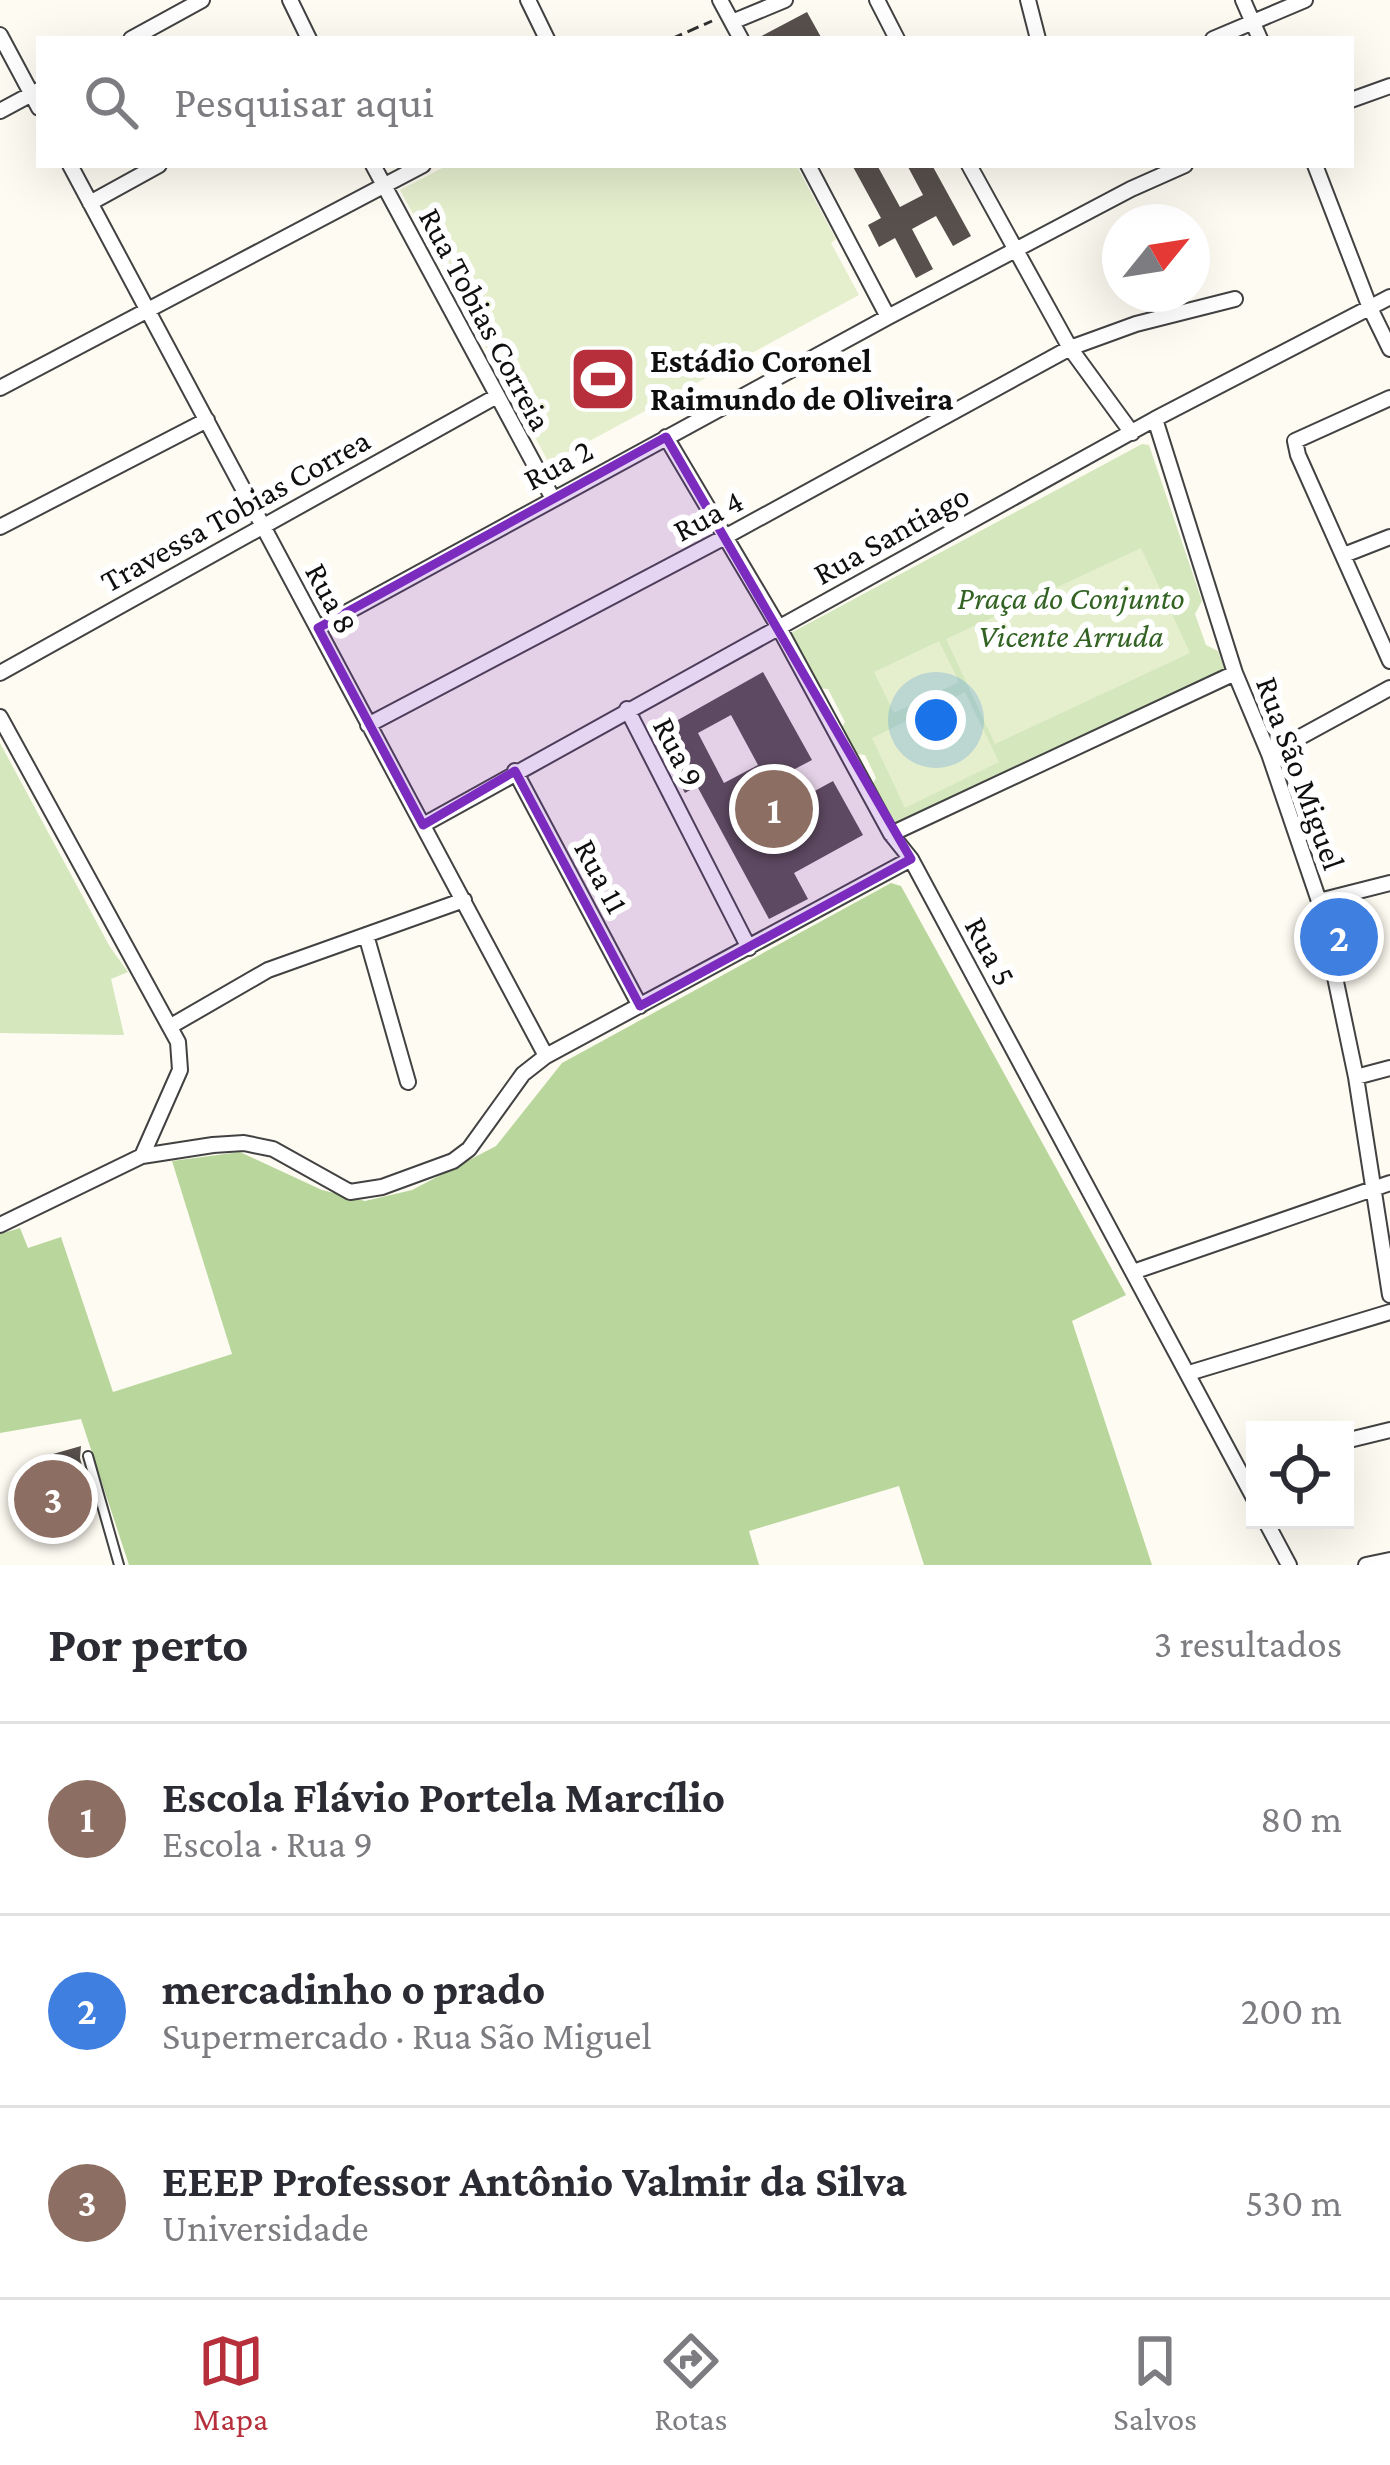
<!DOCTYPE html>
<html lang="pt">
<meta charset="utf-8">
<style>
body{margin:0;font-family:"Crimson Pro",serif;background:#f2f2f3;color:#2b2b33}
.controls{position:absolute;right:36px;bottom:36px;display:grid;overflow:hidden;border-radius:0px;box-shadow:0 12px 48px #0002}
.controls button{width:108px;height:108px;display:grid;place-items:center;padding:0;border:0;border-bottom:3px solid #e1e1e2;background:#fff;color:#2b2b33;font:60px sans-serif}
.compass{position:absolute;left:1102px;top:204px;width:108px;height:108px;border-radius:50%;background:#fff;box-shadow:0 12px 48px #0002;rotate:60deg}
.you{position:absolute;left:936px;top:720px;width:42px;height:42px;margin:-30px;border:9px solid #fff;border-radius:50%;background:#1a73e8;box-shadow:0 0 0 18px #1a73e833}
.badge{display:grid;place-items:center;width:78px;height:78px;border-radius:50%;background:#b62f3b;color:#fff;font-size:39px;font-weight:700}
.pin{position:absolute;translate:-50% -50%;border:6px solid #fff;box-shadow:0 3px 12px #0006}
.list{margin:0;padding:0;list-style:none}
h2{display:flex;justify-content:space-between;align-items:center;height:156px;margin:0;padding:0 48px;font-size:51px}
h2 small{font-size:39px;font-weight:400;color:#7c7c81}
.list li{display:grid;grid-template-columns:78px 1fr auto;gap:36px;align-items:center;box-sizing:border-box;height:192px;padding:0 48px;border-top:3px solid #e1e1e2}
.list b{display:block;font-size:45px;white-space:nowrap}
.list p{margin:0;font-size:39px;white-space:nowrap;color:#7c7c81}
.list em{font-size:39px;font-style:normal;color:#7c7c81}
.icon{flex:none;width:66px;height:66px;fill:none;stroke:currentColor;stroke-width:2;stroke-linecap:round;stroke-linejoin:round}
.map{position:relative;flex:none;width:1390px;height:1565px;overflow:hidden}
.search{position:absolute;background:#fff;box-shadow:0 12px 48px #0002;left:36px;right:36px;top:36px;height:132px;display:flex;align-items:center;gap:30px;box-sizing:border-box;padding:0 42px;border-radius:0px;color:#7c7c81;font-size:45px}
.sheet{height:732px;background:#fff}
nav{display:flex;justify-content:space-around;align-items:center;box-sizing:border-box;height:168px;border-top:3px solid #e1e1e2;background:#fff;font-size:33px;color:#7c7c81}
nav a{display:grid;justify-items:center;gap:6px}
nav .on{color:#b62f3b}
.map>svg:first-child{display:block}
</style>
<div class="map">
<svg width="1390" height="1565" viewBox="0 0 1390 1565">
<rect width="100%" height="100%" fill="#fefbf2"/>
<path fill="#d4e7bd" d="M1142 444 1149 445 1202 601 1195 614 1206 645 1218 651 1226 673 889 826 870 789 876 778 865 755 851 753 839 732 845 722 828 689 815 688 789 634Z
M0 743 110 947 128 972 111 979 124 1035 0 1033Z"/>
<path fill="#b9d79d" d="M891 883 901 886 1126 1295 1072 1321 1152 1565H924L899 1486 749 1531 759 1565H129L81 1419 0 1433V1234L20 1228 28 1248 61 1237 113 1392 232 1354 172 1161 240 1152 322 1190 365 1201 412 1190 496 1146 562 1063Z"/>
<path fill="#e5efce" d="M448 165H796L836 239 831 243 859 295 549 463 400 190Z
M1141 548 1190 653 995 744 946 639Z
M939 641 959 682 894 713 874 672Z
M965 692 999 762 905 808 872 738Z"/>
<path fill="#57504c" fill-rule="evenodd" d="M807 12 822 39H756Z
M852 165H877L900 207 923 195 907 165H932L971 236 953 246 936 216 912 229 933 269 916 278 895 238 879 247 868 225 881 218Z
M763 672 812 760 755 790 769 816 833 781 863 835 794 873 808 899 769 919 697 786 685 793 653 734ZM731 715 758 765 724 783 698 733Z
M81 1446 80 1458 91 1498 46 1511 32 1460Z"/>
<g fill="none" stroke-linecap="round" stroke-linejoin="round">
<defs>
<path id="service" d="M88 1456 119 1565"/>
<path id="minor" d="M290 0 309 39
M528 0 547 39
M720 0 741 39
M877 0 897 39
M1028 0 1038 39
M1243 0 1260 39
M732 22 785 0
M0 35 39 108
M131 39 202 0
M1213 39 1305 0
M1351 100 1390 86
M0 111 39 90
M70 165 546 1056
M373 165 552 497
M808 165 888 317
M969 165 1070 348 1132 433
M1315 165 1370 308 1390 349
M90 203 159 165
M0 388 423 165
M1390 398 1295 441 1298 455 1390 661
M1155 419 1235 673 1269 754 1319 901 1356 1077 1390 1295
M666 437 778 626 891 834 911 859 1255 1500
M0 527 207 420
M1344 555 1390 537
M318 628 888 317 1131 189 1185 165
M0 673 497 396
M627 709 749 948
M0 717 178 1042 180 1070 142 1156
M368 725 723 538 1070 348 1136 324 1235 299
M1269 754 1390 688
M515 771 640 1006
M423 825 1155 419 1390 297
M891 834 1235 673
M1319 901 1390 883
M366 935 408 1082
M171 1026 268 970 464 900
M1356 1077 1390 1068
M0 1225 142 1156 213 1145 244 1143 273 1149 350 1192 382 1187 453 1161 469 1149 523 1074 546 1056 911 859
M1133 1272 1390 1183
M1189 1373 1390 1312
M1345 1441 1390 1430
M1265 1520 1289 1565
M1366 1565 1390 1560"/>
</defs>
<use href="#service" stroke="#424242" stroke-width="12"/>
<use href="#minor" stroke="#424242" stroke-width="18"/>
<path stroke="#313131" stroke-width="3" stroke-dasharray="12 6" stroke-linecap="butt" d="M671 39 712 21"/>
<use href="#service" stroke="#fff" stroke-width="8"/>
<use href="#minor" stroke="#fff" stroke-width="14"/>
</g>
<path fill="#7b2cbf" fill-opacity="0.2" stroke="#7b2cbf" stroke-width="9" stroke-linejoin="round" d="M666 437 911 859 640 1006 515 771 423 825 318 628Z"/>
<defs>
<symbol id="stadium-square" viewBox="-11 -11 22 22"><rect x="-9" y="-9" width="18" height="18" rx="4" fill="#b62f3b" stroke="#fff"/><path d="M0-5a6.5 5 0 1 0 0 10a6.5 5 0 1 0 0-10ZM-3.5-1.8h7v3.6h-7Z" fill="#fff"/></symbol>
</defs>
<g fill-rule="evenodd">
<use href="#stadium-square" x="565" y="341" width="76" height="76"/>
</g>
<g text-anchor="middle" dominant-baseline="central" stroke-width="12" stroke-linejoin="round" paint-order="stroke">
<g font-size="33" fill="#0f0f0f" stroke="#fff">
<text transform="translate(486 319) rotate(62)">Rua Tobias Correia</text>
<text transform="translate(558 464) rotate(-28)">Rua 2</text>
<text transform="translate(235 510) rotate(-29)">Travessa Tobias Correa</text>
<text transform="translate(708 515) rotate(-28)">Rua 4</text>
<text transform="translate(891 534) rotate(-29)">Rua Santiago</text>
<text transform="translate(332 598) rotate(62)">Rua 8</text>
<text transform="translate(679 752) rotate(63)">Rua 9</text>
<text transform="translate(1301 773) rotate(70)">Rua São Miguel</text>
<text transform="translate(602 876) rotate(62)">Rua 11</text>
<text transform="translate(991 951) rotate(62)">Rua 5</text>
</g>
<g font-size="33" font-weight="bold" fill="#0f0f0f" stroke="#fff" text-anchor="start">
<text x="650" y="360">Estádio Coronel<tspan x="650" dy="38">Raimundo de Oliveira</tspan></text>
</g>
<g font-size="33" font-style="italic" fill="#326323" stroke="#fff">
<text x="1071" y="597">Praça do Conjunto<tspan x="1071" dy="38">Vicente Arruda</tspan></text>
</g>
</g>
</svg>
<div class="controls">
<button><svg class="icon" aria-label="locate" viewBox="0 0 24 24"><circle cx="12" cy="12" r="6"/><path d="M12 2v4M12 18v4M2 12h4M18 12h4"/></svg></button>
</div>
<svg class="compass" viewBox="-18 -18 36 36"><path d="M0-13l5 13h-10z" fill="#e53935"/><path d="M0 13l5-13h-10z" fill="#7c7c81"/></svg>
<div class="you"></div>
<div class="pin badge" style="left:774px;top:809px;background:#8d6e63">1</div>
<div class="pin badge" style="left:1339px;top:937px;background:#3f7fe0">2</div>
<div class="pin badge" style="left:53px;top:1499px;background:#8d6e63">3</div>
<div class="search"><svg class="icon" aria-label="search" viewBox="0 0 24 24"><circle cx="10" cy="10" r="6"/><path d="M15 15l6 6"/></svg>Pesquisar aqui</div>
</div>
<section class="sheet">
<h2>Por perto<small>3 resultados</small></h2>
<ul class="list">
<li><span class="badge" style="background:#8d6e63">1</span><div><b>Escola Flávio Portela Marcílio</b><p>Escola · Rua 9</p></div><em>80 m</em></li>
<li><span class="badge" style="background:#3f7fe0">2</span><div><b>mercadinho o prado</b><p>Supermercado · Rua São Miguel</p></div><em>200 m</em></li>
<li><span class="badge" style="background:#8d6e63">3</span><div><b>EEEP Professor Antônio Valmir da Silva</b><p>Universidade</p></div><em>530 m</em></li>
</ul>
</section>
<nav>
<a class="on"><svg class="icon" aria-label="map" viewBox="0 0 24 24"><path d="M3 6l6-2 6 2 6-2v14l-6 2-6-2-6 2zM9 4v14M15 6v14"/></svg>Mapa</a>
<a><svg class="icon" aria-label="directions" viewBox="0 0 24 24"><path d="M12 3l9 9-9 9-9-9zM9 14v-3h6M13 9l2 2-2 2"/></svg>Rotas</a>
<a><svg class="icon" aria-label="saved" viewBox="0 0 24 24"><path d="M7 4h10v16l-5-4-5 4z"/></svg>Salvos</a>
</nav>
